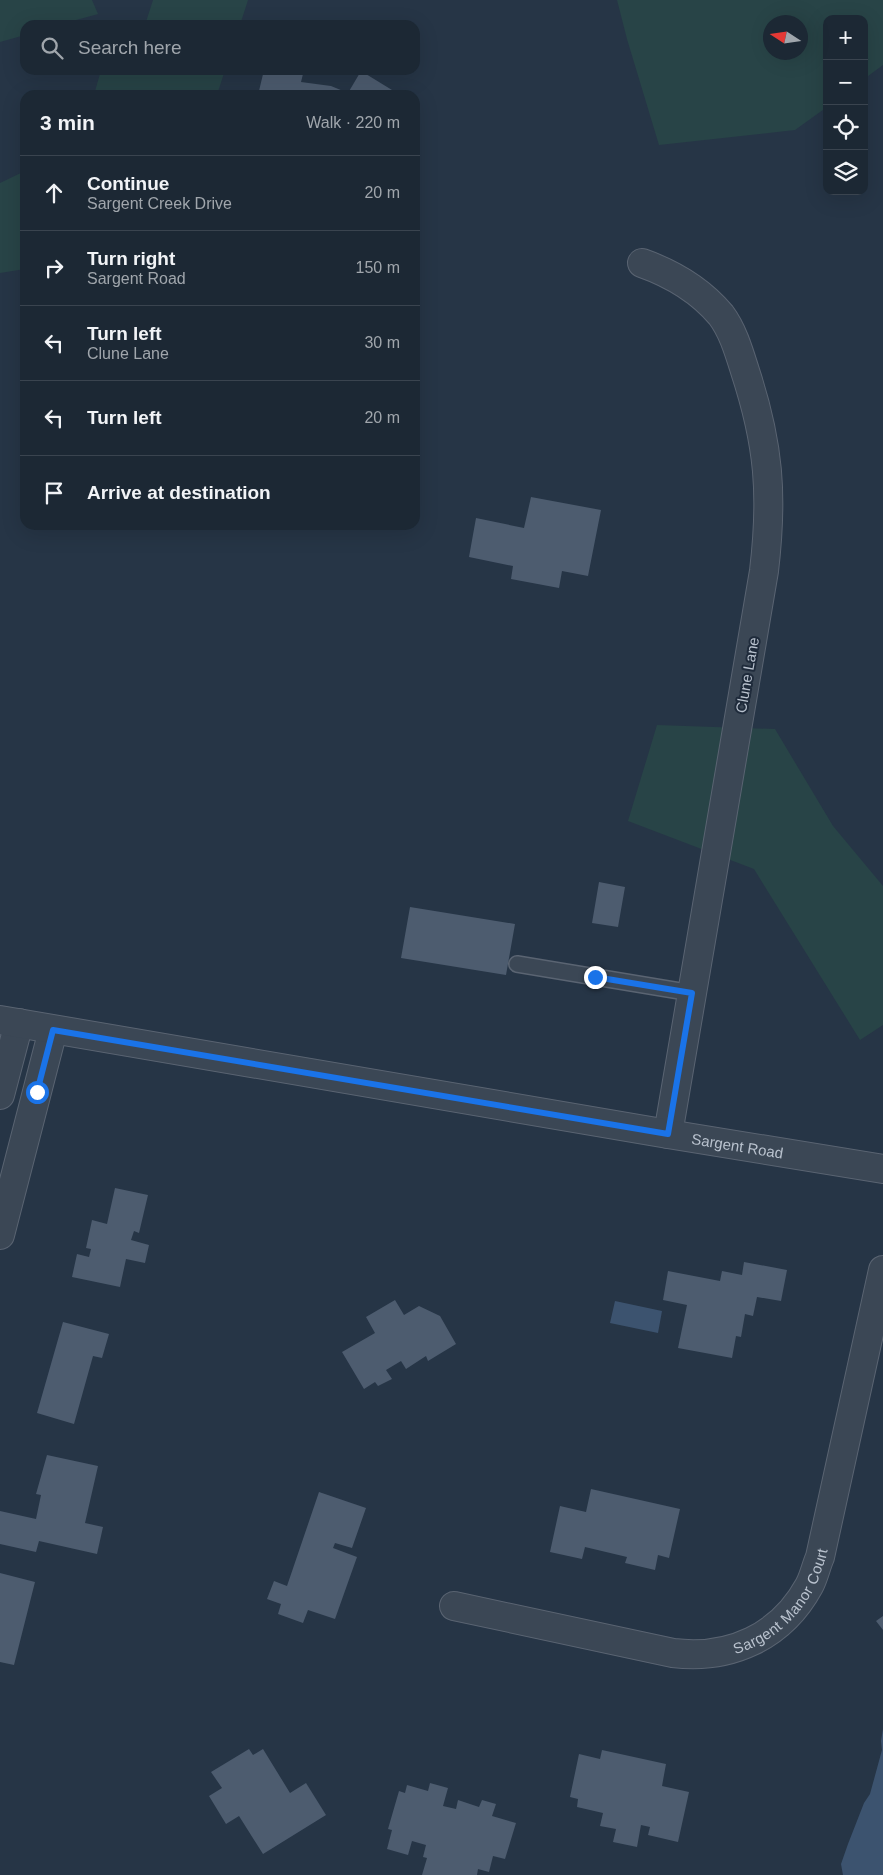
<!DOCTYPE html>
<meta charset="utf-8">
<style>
body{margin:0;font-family:Arial,sans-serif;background:#293440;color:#f1f3f6}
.controls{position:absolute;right:15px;top:15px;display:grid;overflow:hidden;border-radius:10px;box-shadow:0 5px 20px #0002}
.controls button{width:45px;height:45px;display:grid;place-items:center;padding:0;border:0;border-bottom:1px solid #3a444f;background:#1c2834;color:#f1f3f6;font:25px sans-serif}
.compass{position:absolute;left:763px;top:15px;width:45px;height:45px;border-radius:50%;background:#1c2834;box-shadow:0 5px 20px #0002;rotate:282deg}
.stop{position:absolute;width:15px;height:15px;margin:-11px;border:4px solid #1a73e8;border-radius:50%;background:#fff}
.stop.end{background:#1a73e8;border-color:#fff;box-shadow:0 1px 5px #0008}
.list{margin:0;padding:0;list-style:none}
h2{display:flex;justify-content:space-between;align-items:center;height:65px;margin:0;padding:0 20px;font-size:21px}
h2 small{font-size:16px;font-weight:400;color:#a0a6ac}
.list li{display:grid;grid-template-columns:32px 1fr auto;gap:15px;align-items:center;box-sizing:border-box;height:75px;padding:0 20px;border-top:1px solid #3a444f}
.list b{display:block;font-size:19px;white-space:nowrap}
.list p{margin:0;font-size:16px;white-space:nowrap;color:#a0a6ac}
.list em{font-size:16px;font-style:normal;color:#a0a6ac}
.icon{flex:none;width:28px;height:28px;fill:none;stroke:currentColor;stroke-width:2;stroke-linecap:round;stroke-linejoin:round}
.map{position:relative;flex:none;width:883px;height:1875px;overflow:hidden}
.search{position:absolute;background:#1c2834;box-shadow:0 5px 20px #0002;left:20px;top:20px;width:400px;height:55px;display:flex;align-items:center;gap:12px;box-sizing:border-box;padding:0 18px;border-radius:15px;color:#a0a6ac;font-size:19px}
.panel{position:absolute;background:#1c2834;box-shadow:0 5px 20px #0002;left:20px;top:90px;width:400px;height:440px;border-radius:15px}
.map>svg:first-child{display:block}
</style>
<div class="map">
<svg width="883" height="1875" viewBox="0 0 883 1875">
<rect width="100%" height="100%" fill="#263546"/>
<path fill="#284447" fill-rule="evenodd" d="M0 0H92L98 14 58 25H25V35L0 42Z
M153 0H248L240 25H145Z
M617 0H883V65L864 79V19H827V107L795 130 659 145 627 39ZM770 22H800V52H770Z
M101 70H225L217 95H94Z
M25 171V269L0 273V183Z
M657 725 775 729 833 826 883 886V1025L860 1040 754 869 628 821Z"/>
<path fill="#3c536f" d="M615 1301 662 1311 658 1333 610 1323Z
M883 1729V1875H843L841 1864 848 1844 864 1803 870 1794 882 1750 881 1741Z"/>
<path fill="#4d5c6f" d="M264 70H304L301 82 331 86 348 93 361 71 392 90 389 95H258Z
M531 497 601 510 588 576 562 571 559 588 511 579 513 566 469 557 476 518 524 528Z
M599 882 625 887 618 927 592 923Z
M410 907 515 924 506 975 401 958Z
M115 1188 148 1195 139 1233 134 1231 131 1240 149 1245 145 1263 126 1259 120 1287 72 1277 77 1254 89 1257 91 1249 86 1248 92 1220 107 1224Z
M744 1262 787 1270 781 1301 757 1297 753 1316 745 1314 741 1337 736 1336 732 1358 678 1348 687 1305 663 1300 668 1271 720 1281 722 1271 742 1275Z
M395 1300 404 1315 419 1306 440 1316 456 1344 428 1361 426 1356 406 1369 401 1361 386 1370 392 1379 378 1386 375 1382 364 1389 342 1352 375 1333 366 1317Z
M63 1322 109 1334 102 1358 93 1356 74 1424 37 1413Z
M47 1455 98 1466 85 1523 103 1527 97 1554 39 1541 36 1552 0 1544V1511L36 1519 41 1495 36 1494Z
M591 1489 680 1509 669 1558 658 1555 655 1570 625 1563 627 1557 585 1547 582 1559 550 1552 560 1506 586 1512Z
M319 1492 366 1508 352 1548 335 1543 333 1548 357 1557 335 1619 308 1610 303 1623 278 1614 281 1604 267 1599 274 1581 287 1586Z
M0 1573 35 1582 14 1665 0 1662Z
M883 1616V1630L876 1621Z
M249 1749 253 1755 263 1749 290 1793 306 1783 326 1815 263 1854 239 1816 226 1824 209 1796 222 1788 211 1772Z
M602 1750 666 1764 662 1786 689 1792 678 1842 648 1835 650 1827 641 1825 637 1847 613 1842 616 1829 600 1826 603 1813 577 1807 578 1799 570 1797 579 1754 600 1759Z
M430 1783 448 1788 443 1806 456 1809 458 1800 479 1807 482 1800 496 1804 492 1816 516 1823 505 1859 493 1856 489 1872 478 1869 477 1875H422L427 1858 423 1857 426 1845 412 1841 408 1855 387 1849 392 1830 388 1829 399 1791 405 1793 407 1785 428 1791Z"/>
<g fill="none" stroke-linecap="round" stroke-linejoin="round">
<defs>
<path id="service" d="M517 964 692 993"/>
<g id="minor">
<path d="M642 263C673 274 700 290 721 315 733 331 739 352 745 371 769 444 773 495 764 571L668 1134"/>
<path d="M0 1095 19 1023"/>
<path d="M0 1235 53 1030"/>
<path id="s1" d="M454 1606 673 1653C730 1660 781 1637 809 1586 814 1577 816 1566 820 1557L883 1270"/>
</g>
<g id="tertiary">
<path id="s2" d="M0 1020 668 1134 883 1169"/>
</g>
</defs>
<use href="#service" stroke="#5a6472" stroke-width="18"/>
<use href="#minor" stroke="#5a6472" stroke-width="30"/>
<use href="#tertiary" stroke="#5a6472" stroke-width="30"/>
<use href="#service" stroke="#3b4755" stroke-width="15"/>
<use href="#minor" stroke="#3b4755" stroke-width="28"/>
<use href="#tertiary" stroke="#3b4755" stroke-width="28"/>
</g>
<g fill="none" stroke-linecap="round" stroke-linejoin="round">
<path stroke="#1a73e8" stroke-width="6" d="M37 1092 53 1030 668 1134 692 993 595 977"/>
</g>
<g text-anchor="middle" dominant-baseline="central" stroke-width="4" stroke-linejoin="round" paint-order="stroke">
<g font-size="15" fill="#b9c2ce" stroke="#1f2b3b">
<text transform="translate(747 675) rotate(-80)">Clune Lane</text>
<text stroke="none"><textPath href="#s2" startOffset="748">Sargent Road</textPath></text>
<text stroke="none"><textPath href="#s1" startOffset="355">Sargent Manor Court</textPath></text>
</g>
</g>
</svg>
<div class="controls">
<button>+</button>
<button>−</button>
<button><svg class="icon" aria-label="locate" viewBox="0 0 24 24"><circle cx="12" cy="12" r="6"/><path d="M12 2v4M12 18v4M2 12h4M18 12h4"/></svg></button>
<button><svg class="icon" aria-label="layers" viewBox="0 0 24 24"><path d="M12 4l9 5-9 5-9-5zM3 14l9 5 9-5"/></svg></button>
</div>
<svg class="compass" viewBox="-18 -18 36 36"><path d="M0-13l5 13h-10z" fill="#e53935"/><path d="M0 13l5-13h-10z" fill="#a0a6ac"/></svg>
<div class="stop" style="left:37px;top:1092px"></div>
<div class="stop end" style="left:595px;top:977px"></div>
<div class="search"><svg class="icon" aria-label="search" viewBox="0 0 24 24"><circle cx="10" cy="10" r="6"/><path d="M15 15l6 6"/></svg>Search here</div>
<section class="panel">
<h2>3 min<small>Walk · 220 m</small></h2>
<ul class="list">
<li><svg class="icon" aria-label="ahead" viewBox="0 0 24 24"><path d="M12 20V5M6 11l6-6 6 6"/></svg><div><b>Continue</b><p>Sargent Creek Drive</p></div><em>20 m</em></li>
<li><svg class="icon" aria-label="right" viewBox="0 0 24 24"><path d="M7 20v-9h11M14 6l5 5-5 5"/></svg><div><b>Turn right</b><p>Sargent Road</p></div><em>150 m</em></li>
<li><svg class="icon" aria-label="left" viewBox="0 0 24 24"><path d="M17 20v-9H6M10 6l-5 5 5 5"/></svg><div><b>Turn left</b><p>Clune Lane</p></div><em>30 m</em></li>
<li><svg class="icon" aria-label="left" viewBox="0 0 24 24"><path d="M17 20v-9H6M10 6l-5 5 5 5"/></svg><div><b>Turn left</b></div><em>20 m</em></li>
<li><svg class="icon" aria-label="arrive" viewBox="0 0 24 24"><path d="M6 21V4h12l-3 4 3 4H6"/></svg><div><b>Arrive at destination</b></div></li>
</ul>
</section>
</div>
